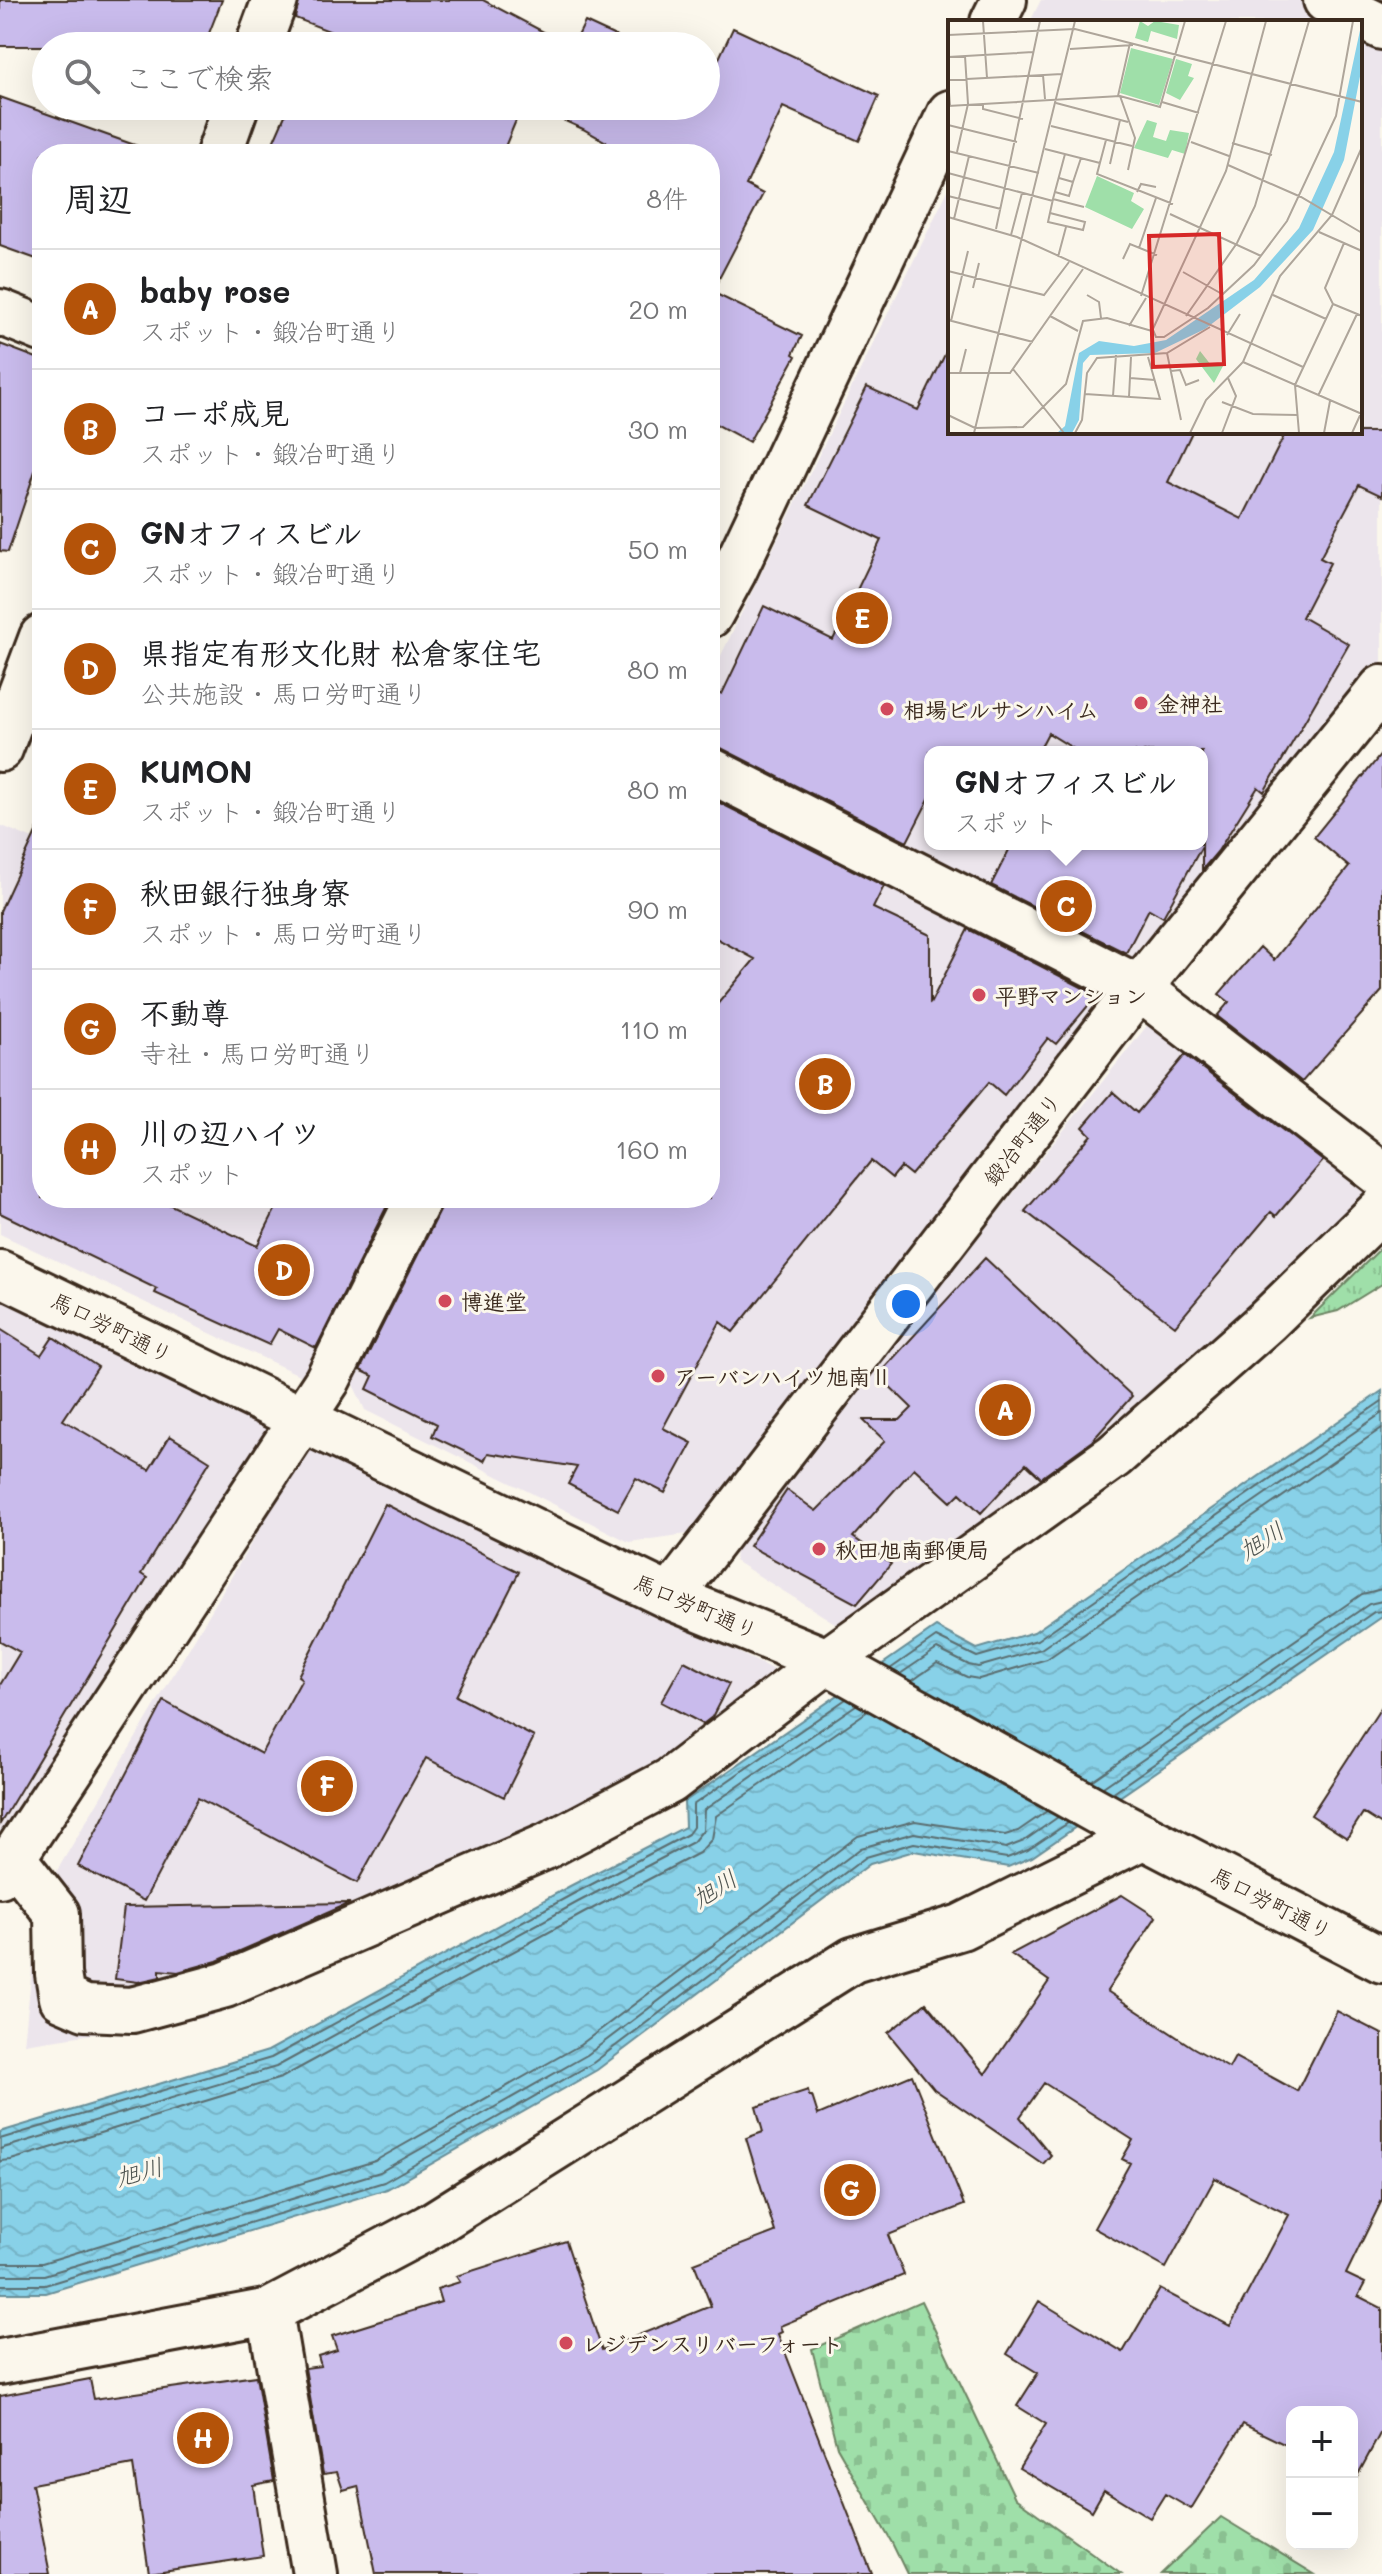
<!DOCTYPE html>
<html lang="ja">
<meta charset="utf-8">
<style>
body{margin:0;font-family:Mali,"Klee One",sans-serif;background:#f2f2f2;color:#202124}
.controls{position:absolute;right:24px;bottom:24px;display:grid;overflow:hidden;border-radius:16px;box-shadow:0 8px 32px #0002}
.controls button{width:72px;height:72px;display:grid;place-items:center;padding:0;border:0;border-bottom:2px solid #e0e0e0;background:#fff;color:#202124;font:40px sans-serif}
.you{position:absolute;left:906px;top:1304px;width:28px;height:28px;margin:-20px;border:6px solid #fff;border-radius:50%;background:#1a73e8;box-shadow:0 0 0 12px #1a73e833}
.badge{display:grid;place-items:center;width:52px;height:52px;border-radius:50%;background:#b45309;color:#fff;font-size:26px;font-weight:700}
.pin{position:absolute;translate:-50% -50%;border:4px solid #fff;box-shadow:0 2px 8px #0006}
.popup{position:absolute;left:924px;top:746px;width:284px;height:104px;box-sizing:border-box;display:grid;place-content:center;border-radius:16px;background:#fff;filter:drop-shadow(0 2px 6px #0005);font-size:26px;white-space:nowrap;color:#757577}
.popup b{font-size:30px;color:#202124}
.popup::after{content:'';position:absolute;left:50%;top:100%;margin-left:-16px;border:16px solid transparent;border-top-color:#fff}
.list{margin:0;padding:0;list-style:none}
h2{display:flex;justify-content:space-between;align-items:center;height:104px;margin:0;padding:0 32px;font-size:34px}
h2 small{font-size:26px;font-weight:400;color:#757577}
.list li{display:grid;grid-template-columns:52px 1fr auto;gap:24px;align-items:center;box-sizing:border-box;height:120px;padding:0 32px;border-top:2px solid #e0e0e0}
.list b{display:block;font-size:30px;white-space:nowrap}
.list p{margin:0;font-size:26px;white-space:nowrap;color:#757577}
.list em{font-size:26px;font-style:normal;color:#757577}
.icon{flex:none;width:44px;height:44px;fill:none;stroke:currentColor;stroke-width:2;stroke-linecap:round;stroke-linejoin:round}
.map{position:relative;flex:none;width:1382px;height:2574px;overflow:hidden}
.search{position:absolute;background:#fff;box-shadow:0 8px 32px #0002;left:32px;top:32px;width:688px;height:88px;display:flex;align-items:center;gap:20px;box-sizing:border-box;padding:0 28px;border-radius:44px;color:#757577;font-size:30px}
.panel{position:absolute;background:#fff;box-shadow:0 8px 32px #0002;left:32px;top:144px;width:688px;height:1064px;border-radius:32px}
.map>svg:first-child{display:block}
</style>
<div class="map">
<svg width="1382" height="2574" viewBox="0 0 1382 2574">
<defs>
<pattern id="cemetery-stones" width="16" height="16" patternUnits="userSpaceOnUse" patternTransform="scale(2)"><rect width="16" height="16" fill="#9fdfa9"/><path d="M2 7V4a2 2 0 0 1 4 0v3zM10 15v-3a2 2 0 0 1 4 0v3z" fill="#8ac091"/></pattern>
<pattern id="park-tufts" width="24" height="20" patternUnits="userSpaceOnUse" patternTransform="scale(2)"><rect width="24" height="20" fill="#9fdfa9"/><path d="M3 7l-1-3M5 7V3M7 7l1-3M15 17l-1-3M17 17v-4M19 17l1-3" fill="none" stroke="#8ac091"/></pattern>
<pattern id="water-waves" width="16" height="10" patternUnits="userSpaceOnUse" patternTransform="scale(2)"><rect width="16" height="10" fill="#88d1e8"/><path d="M0 5q4-4 8 0t8 0" fill="none" stroke="#76b4c7"/></pattern>
</defs>
<rect width="100%" height="100%" fill="#fbf7ec"/>
<filter id="ink" filterUnits="userSpaceOnUse"><feTurbulence type="fractalNoise" baseFrequency=".0125" numOctaves="2"/><feDisplacementMap in="SourceGraphic" scale="16" xChannelSelector="R" yChannelSelector="G"/><feConvolveMatrix kernelMatrix="1 2 1 2 8 2 1 2 1" color-interpolation-filters="sRGB"/></filter>
<g filter="url(#ink)">
<path fill="#ece5ec" fill-rule="evenodd" d="M1041 0H1299L1345 22H1030Z
M1360 29 1382 40V662L1129 976 710 764V678L950 186V432H1360ZM930 752H1202V844H930Z
M710 789 1113 991 687 1534 629 1542 365 1410 347 1371 431 1198H710Z
M0 825 42 843V1198H406L314 1382 0 1234Z
M1154 1017 1380 1190 1103 1450 846 1630 735 1561 737 1540Z
M0 1290 277 1427 0 1856Z
M312 1441 772 1669 777 1710 332 1958 208 2017 24 2044 39 1901Z"/>
<path fill="url(#cemetery-stones)" stroke="#6d8464" stroke-width="2" d="M921 2301 1015 2498 1121 2574H907L892 2543 837 2447 812 2349Z
M1221 2517 1314 2574H1161Z"/>
<path fill="url(#park-tufts)" stroke="#6d8464" stroke-width="2" d="M1382 1247V1284L1338 1311 1310 1318Z"/>
<path fill="url(#water-waves)" stroke="#698e97" stroke-width="2" d="M1382 1391V1617L1032 1857 1008 1867 914 1851 870 1864 597 2070 387 2189 46 2293H0V2132L268 2051 570 1886 685 1827 684 1802 936 1627 977 1649 1034 1632Z"/>
<g fill="none" stroke-linecap="round" stroke-linejoin="round">
<path stroke="#5a6d6f" stroke-width="2" d="M890 1669 936 1637 977 1657 1037 1640 1382 1401
M900 1674 937 1649 969 1665 978 1667 1041 1649 1382 1413
M912 1681 937 1663 967 1677 979 1679 1047 1659 1382 1428
M1091 1781 1362 1594 1382 1589
M1103 1787 1369 1604 1382 1601
M1112 1793 1374 1612 1382 1611
M0 2139 271 2058 573 1894 688 1834 693 1827V1805L846 1699
M0 2149 276 2067 578 1902 693 1842 703 1830 704 1810 856 1705
M0 2161 11 2160 281 2078 584 1913 699 1853 712 1839 716 1816 868 1711
M0 2263H42L375 2161 580 2045 858 1836 915 1821 1005 1835 1018 1831 1047 1811
M0 2275H44L380 2172 587 2055 861 1848 914 1833 1006 1848 1024 1841 1058 1817
M0 2285H45L384 2182 593 2063 866 1857 914 1843 1007 1858 1028 1850 1068 1823"/>
</g>
<path fill="#c9bbec" stroke="#3b2a1e" stroke-width="2" d="M0 0H222L204 46H0Z
M299 0H483L570 46H368L295 18Z
M585 22 637 46H573Z
M733 28 879 96 859 141 783 107 746 185 763 194 712 292 802 336 793 354 796 356 749 442 710 421V154H600L606 142 583 129 532 106H706V78L709 80Z
M0 97 143 148 142 154H42V261L0 246Z
M289 106H522L502 154H268Z
M0 344 42 360V450L8 552 0 551Z
M950 344V432H1192L1168 482 1242 519 1286 432H1382V496L1359 485 1320 558 1330 563 1302 617 1349 644 1264 792 1258 787 1218 851 1202 870V846L1163 917 1149 909 1126 953 991 885 1012 844H1202V752H1079L1048 733 1038 752H930V797L907 842 721 748 710 745V688L722 694 764 606 833 640 881 540 808 505 867 387 918 410Z
M1382 753V991L1302 1082 1217 1016 1229 1002 1219 994 1260 947 1274 960 1349 867 1314 837Z
M710 798 884 886 873 908 930 935V1004L968 929 1097 995 1056 1044 1048 1038 1004 1095 989 1082 911 1175 901 1167 892 1178 871 1161 733 1332 720 1322 663 1428 692 1443 665 1493 636 1478 618 1510 568 1484 577 1467 488 1453 484 1461 432 1436 437 1424 367 1389 373 1376 360 1370 441 1209 444 1198H710V1013L755 959 710 935Z
M42 820V1198H156L257 1246 281 1198H391L316 1348 278 1329 269 1345 155 1293 157 1289 0 1213V911Z
M1185 1055 1323 1161 1276 1216 1271 1212 1175 1326 1025 1211 1091 1135 1083 1127 1113 1092 1137 1113Z
M985 1258 1132 1396 1092 1441 1041 1478 1026 1464 981 1513 960 1493 951 1502 914 1468 853 1537 891 1564 857 1604 749 1546 787 1490 816 1511 885 1441 863 1420H900L912 1408 878 1375Z
M0 1329 41 1355 53 1337 98 1367 63 1420 149 1470 170 1436 210 1461 141 1574 147 1578 0 1824V1685L20 1652 0 1641Z
M385 1504 519 1572 456 1696 534 1737 504 1797 426 1758 357 1883 198 1798 144 1901 78 1866 164 1701 261 1754 302 1679 298 1676Z
M684 1661 729 1684 712 1717 703 1724 661 1702Z
M1382 1706V1825L1363 1813 1347 1838 1311 1815Z
M1122 1895 1156 1917 1107 1991 1192 2047 1229 2068 1235 2057 1297 2091 1337 2011 1382 2034V2200L1346 2274 1365 2283 1358 2296 1382 2308V2430L1354 2482 1352 2412H1292V2448L1243 2424 1191 2509 1165 2494 1150 2518 1104 2490 1092 2511 1019 2468 1046 2424 1017 2406 1038 2373 1007 2354 1039 2301 1123 2352 1160 2289 1230 2326 1289 2215 1215 2178 1166 2268 1094 2228 1130 2163 1122 2159 1133 2140 1044 2083 1020 2117 1051 2155 1043 2164 934 2089 888 2033 926 2003 985 2074 1049 1981 1011 1954Z
M350 1903 217 1961 178 1972 160 1970V1977L138 1982 115 1979 124 1907Z
M912 2075 964 2205 888 2235 904 2275 780 2326 782 2332 778 2334 872 2574H376L358 2486 343 2490 337 2472 323 2474 305 2368 321 2366 318 2356 337 2350 332 2336 441 2302 437 2289 460 2282 456 2276 566 2241 602 2350 711 2306 694 2263 775 2232 746 2138 763 2132 756 2107 808 2090 809 2096H812L818 2115Z
M256 2376 274 2481 253 2485 263 2556 149 2573 133 2465 32 2484 50 2574H0V2396L90 2379 94 2399Z"/>
<g fill="none" stroke-linecap="round" stroke-linejoin="round">
<defs>
<path id="minor" d="M1326 0 1382 27
M993 22 1004 0
M258 46 275 0
M219 154 236 106
M0 312 42 329
M710 615 733 573 950 113
M0 749 42 637
M710 770 1139 988 1382 1175
M0 1273 670 1597 827 1661 1116 1822 1382 1960
M670 1597 1139 988 1382 688
M13 1858 57 1914 58 1974 62 1998 85 2008 132 2010 225 1985 547 1846 670 1781 827 1661 1114 1456 1267 1321 1382 1209
M0 1875 5 1870 327 1381 419 1198
M270 2311 315 2574
M0 2362 270 2311 429 2227 853 1960 961 1927 1144 1836"/>
</defs>
<use href="#minor" stroke="#3b2a1e" stroke-width="50"/>
<use href="#minor" stroke="#fbf7ec" stroke-width="44"/>
</g>
</g>
<g fill="#d1495b" stroke="#fbf7ec" stroke-width="3">
<circle cx="1141" cy="703" r="8"/>
<circle cx="887" cy="709" r="8"/>
<circle cx="979" cy="995" r="8"/>
<circle cx="445" cy="1301" r="8"/>
<circle cx="658" cy="1376" r="8"/>
<circle cx="819" cy="1549" r="8"/>
<circle cx="566" cy="2343" r="8"/>
</g>
<g text-anchor="middle" dominant-baseline="central" stroke-width="6" stroke-linejoin="round" paint-order="stroke">
<g font-size="22" font-weight="bold" fill="#3b2a1e" stroke="#fbf7ec" text-anchor="start">
<text x="1157" y="703">金神社</text>
<text x="903" y="709">相場ビルサンハイム</text>
<text x="995" y="995">平野マンション</text>
<text x="461" y="1301">博進堂</text>
<text x="674" y="1376">アーバンハイツ旭南Ⅱ</text>
<text x="835" y="1549">秋田旭南郵便局</text>
<text x="582" y="2343">レジデンスリバーフォート</text>
</g>
<g font-size="22" fill="#3b2a1e" stroke="#fbf7ec">
<text transform="translate(1022 1139) rotate(-52)">鍛冶町通り</text>
<text transform="translate(112 1327) rotate(26)">馬口労町通り</text>
<text transform="translate(696 1606) rotate(23)">馬口労町通り</text>
<text transform="translate(1272 1903) rotate(27)">馬口労町通り</text>
</g>
<g font-size="24" font-style="italic" fill="#4e5450" stroke="#fbf7ec">
<text transform="translate(1261 1540) rotate(-32)">旭川</text>
<text transform="translate(714 1888) rotate(-32)">旭川</text>
<text transform="translate(139 2171) rotate(-15)">旭川</text>
</g>
</g>
<g transform="translate(948 20)">
<rect width="414" height="414" fill="#fbf7ec"/>
<path d="M192 1 200 6 207 1 231 5 229 19 203 11 200 22 187 18ZM183 28 225 39 211 85 172 73ZM228 39 244 44 240 56 246 58 232 80 218 73ZM199 100 209 103 205 117 218 121 222 110 241 113 237 134 224 130 220 138 186 128ZM252 331 263 345 275 346 266 363 248 339Z" fill="#9fdfa9"/>
<path d="M149 156 186 173 183 181 196 189 184 209 137 187Z" fill="#9fdfa9"/>
<path d="M414 1V46L396 140 365 210 312 267 257 309 207 333 142 335 135 343 131 400 124 413H109L117 406 131 333 151 321 186 326 218 320 306 260 351 208 386 132Z" fill="#88d1e8"/>
<path fill="none" stroke="#aea59a" stroke-width="2" d="M35 1 39 58M0 15 127 9 414 82M122 29 185 25M0 37 85 32M95 55 97 79M0 60 114 54M0 60 2 85M170 76 182 23M172 76 187 118 180 150M214 82 251 93M108 83 180 102M35 84V89L75 99M0 86 172 76 212 87 237 1M0 105 69 122M103 106 184 126M158 120 149 154 225 184M243 122 281 136M284 123 324 135M97 129 152 143M0 131 91 153M9 132 20 84 17 36M162 144 172 100M280 145 353 177 414 213M0 153 105 181M125 162 133 138M107 172 121 176 125 162 111 158M189 172 193 164 208 167M0 176 53 189M105 179 136 187M102 193 137 202 135 210 100 202 105 179 117 134M222 194 313 236M0 197 69 217 355 347M6 199 21 136M48 209 92 1M371 212 414 231M63 215 74 173M191 228 208 178M110 237 118 207M175 239 182 224 209 235M0 251 96 275 121 242M235 252 274 274M25 268 31 243M139 275 151 282 153 298M325 275 378 299M193 276 278 1M385 284 414 296M102 296 130 311M238 296 289 223 307 186 361 1M0 300 85 322M3 301 20 231M181 306 198 278M205 310 208 317H216L260 288 306 245 339 201 388 96 405 1M279 315 292 294M219 333 233 400M295 342 414 394M65 349 116 413M223 351 232 350 238 365 251 360M0 353H62L135 249M12 353 18 329M182 358 207 360M137 374 212 379 200 337M165 376 168 335M370 376 409 294M181 377 183 337M274 382 305 394 350 395M0 395 27 408 75 407 118 364 135 301 159 298 204 311 278 151 318 1M26 413 127 1M127 413 134 400 139 353 149 338 219 333 262 307M242 413 258 380 295 342 332 256 384 195 414 127M274 413 288 376 280 358M351 413 347 365 385 284 377 268 396 223M376 413 382 381M404 413 414 391"/>
<path fill="#d62828" fill-opacity="0.15" stroke="#d62828" stroke-width="4" d="M271 214 276 344 205 347 201 216Z"/>
<rect width="414" height="414" fill="none" stroke="#3b2a1e" stroke-width="4"/>
</g>
</svg>
<div class="controls">
<button>+</button>
<button>−</button>
</div>
<div class="you"></div>
<div class="pin badge" style="left:1005px;top:1410px">A</div>
<div class="pin badge" style="left:825px;top:1084px">B</div>
<div class="pin badge" style="left:1066px;top:906px">C</div>
<div class="popup"><b>GNオフィスビル</b>スポット</div>
<div class="pin badge" style="left:284px;top:1270px">D</div>
<div class="pin badge" style="left:862px;top:618px">E</div>
<div class="pin badge" style="left:327px;top:1786px">F</div>
<div class="pin badge" style="left:850px;top:2190px">G</div>
<div class="pin badge" style="left:203px;top:2438px">H</div>
<div class="search"><svg class="icon" aria-label="search" viewBox="0 0 24 24"><circle cx="10" cy="10" r="6"/><path d="M15 15l6 6"/></svg>ここで検索</div>
<section class="panel">
<h2>周辺<small>8件</small></h2>
<ul class="list">
<li><span class="badge">A</span><div><b>baby rose</b><p>スポット · 鍛冶町通り</p></div><em>20 m</em></li>
<li><span class="badge">B</span><div><b>コーポ成見</b><p>スポット · 鍛冶町通り</p></div><em>30 m</em></li>
<li><span class="badge">C</span><div><b>GNオフィスビル</b><p>スポット · 鍛冶町通り</p></div><em>50 m</em></li>
<li><span class="badge">D</span><div><b>県指定有形文化財 松倉家住宅</b><p>公共施設 · 馬口労町通り</p></div><em>80 m</em></li>
<li><span class="badge">E</span><div><b>KUMON</b><p>スポット · 鍛冶町通り</p></div><em>80 m</em></li>
<li><span class="badge">F</span><div><b>秋田銀行独身寮</b><p>スポット · 馬口労町通り</p></div><em>90 m</em></li>
<li><span class="badge">G</span><div><b>不動尊</b><p>寺社 · 馬口労町通り</p></div><em>110 m</em></li>
<li><span class="badge">H</span><div><b>川の辺ハイツ</b><p>スポット</p></div><em>160 m</em></li>
</ul>
</section>
</div>
